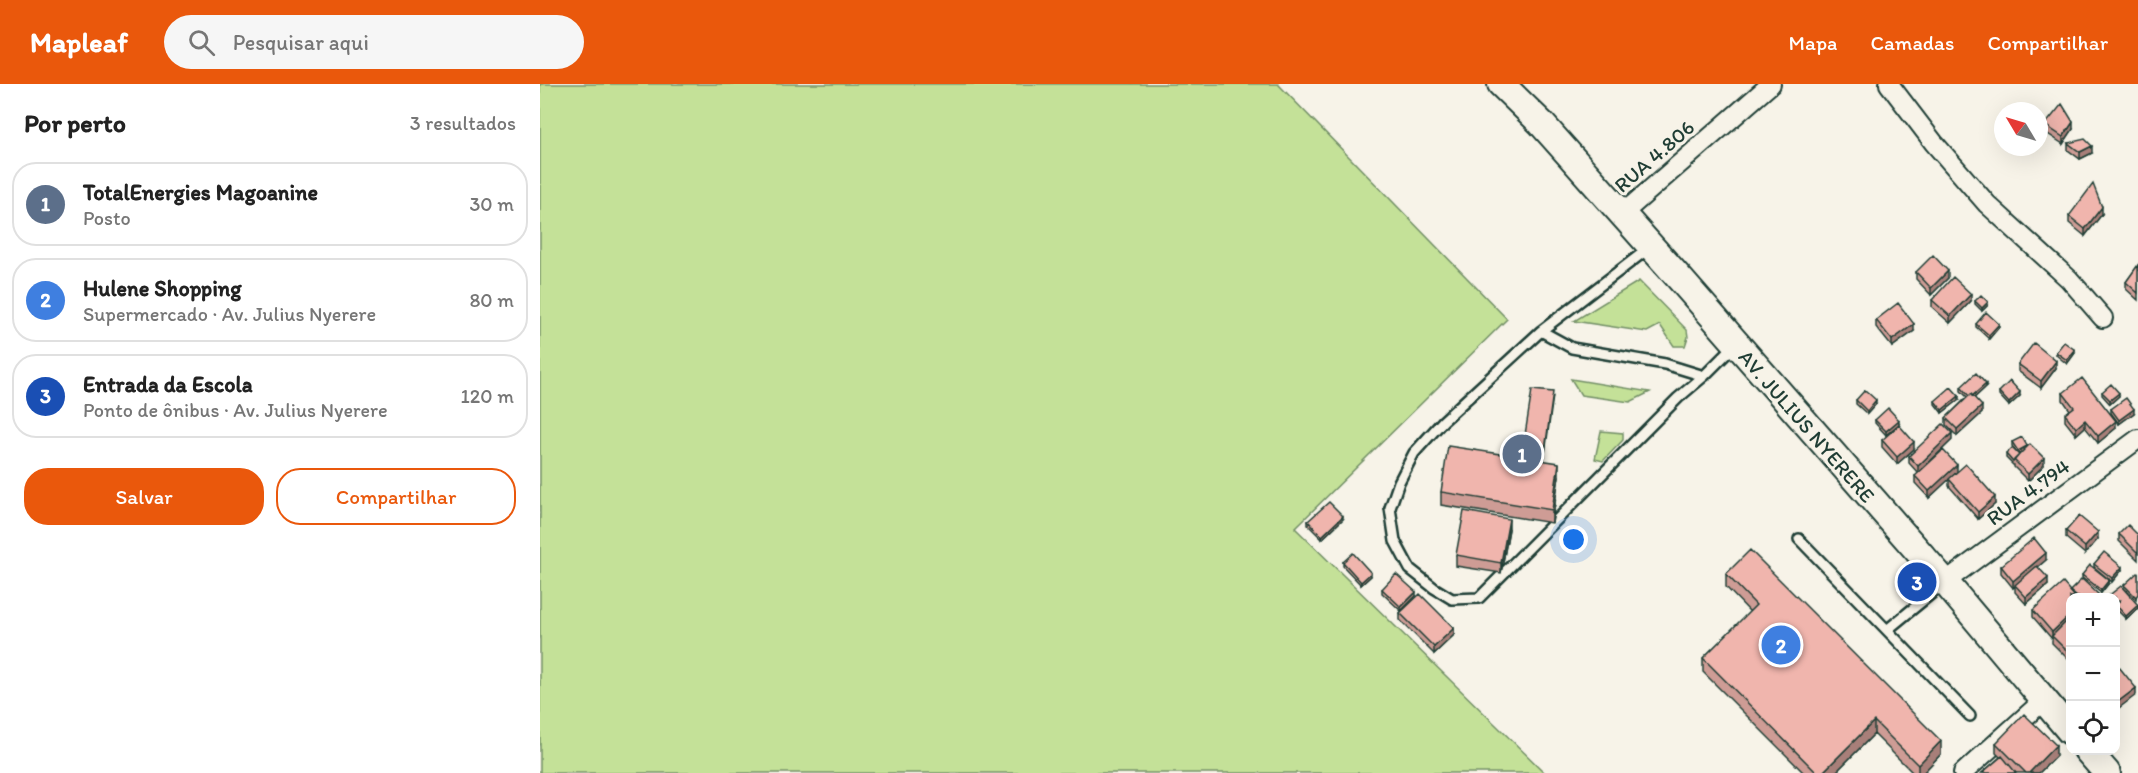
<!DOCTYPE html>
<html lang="pt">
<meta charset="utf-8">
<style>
body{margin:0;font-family:Itim,sans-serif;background:#f6f6f6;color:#222}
.controls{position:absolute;right:18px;bottom:18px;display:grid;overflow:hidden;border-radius:12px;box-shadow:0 6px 24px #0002}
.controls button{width:54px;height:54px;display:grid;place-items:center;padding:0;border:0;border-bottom:2px solid #e0e0e0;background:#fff;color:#222;font:30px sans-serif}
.compass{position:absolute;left:1454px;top:18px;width:54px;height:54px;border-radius:50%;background:#fff;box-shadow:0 6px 24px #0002;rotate:308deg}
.you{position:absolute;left:1034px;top:456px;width:21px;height:21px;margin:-15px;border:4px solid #fff;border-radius:50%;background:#1a73e8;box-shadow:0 0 0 9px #1a73e833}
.badge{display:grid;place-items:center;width:39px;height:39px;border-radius:50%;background:#ea580c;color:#fff;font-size:20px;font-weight:700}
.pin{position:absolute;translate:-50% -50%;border:3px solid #fff;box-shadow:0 2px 6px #0006}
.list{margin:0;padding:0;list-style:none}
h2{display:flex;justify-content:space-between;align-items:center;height:78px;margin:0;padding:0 24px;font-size:26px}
h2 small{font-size:20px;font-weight:400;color:#767676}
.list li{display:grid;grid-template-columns:39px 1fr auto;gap:18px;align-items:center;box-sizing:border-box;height:84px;margin:0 12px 12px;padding:0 12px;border:2px solid #e0e0e0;border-radius:24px}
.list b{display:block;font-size:22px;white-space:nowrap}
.list p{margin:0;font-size:20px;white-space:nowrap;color:#767676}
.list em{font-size:20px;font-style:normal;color:#767676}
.actions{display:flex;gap:12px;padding:18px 24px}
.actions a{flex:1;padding:14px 0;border:2px solid #ea580c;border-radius:24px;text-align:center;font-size:21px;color:#ea580c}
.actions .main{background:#ea580c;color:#fff}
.icon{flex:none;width:33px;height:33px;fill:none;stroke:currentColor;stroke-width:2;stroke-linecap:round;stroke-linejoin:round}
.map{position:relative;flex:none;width:1598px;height:689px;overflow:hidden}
header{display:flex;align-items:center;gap:36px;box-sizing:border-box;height:84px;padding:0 30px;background:#ea580c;color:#fff}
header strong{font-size:28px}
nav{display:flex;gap:33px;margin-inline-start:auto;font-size:21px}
.search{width:420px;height:54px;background:#f6f6f6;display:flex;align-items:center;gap:15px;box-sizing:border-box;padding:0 21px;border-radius:33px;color:#767676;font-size:22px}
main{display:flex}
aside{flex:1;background:#fff}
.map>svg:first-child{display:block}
</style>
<header>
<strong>Mapleaf</strong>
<div class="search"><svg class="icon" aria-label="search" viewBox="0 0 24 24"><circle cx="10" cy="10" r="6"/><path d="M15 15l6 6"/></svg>Pesquisar aqui</div>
<nav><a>Mapa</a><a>Camadas</a><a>Compartilhar</a></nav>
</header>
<main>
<aside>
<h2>Por perto<small>3 resultados</small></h2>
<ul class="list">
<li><span class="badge" style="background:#5c6f8a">1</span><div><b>TotalEnergies Magoanine</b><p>Posto</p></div><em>30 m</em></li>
<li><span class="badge" style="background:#3f7fe0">2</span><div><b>Hulene Shopping</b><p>Supermercado · Av. Julius Nyerere</p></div><em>80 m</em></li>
<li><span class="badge" style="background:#1a4fb4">3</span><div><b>Entrada da Escola</b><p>Ponto de ônibus · Av. Julius Nyerere</p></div><em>120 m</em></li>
</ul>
<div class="actions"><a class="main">Salvar</a><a>Compartilhar</a></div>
</aside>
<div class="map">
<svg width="1598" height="689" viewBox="0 0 1598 689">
<rect width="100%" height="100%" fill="#f7f3e8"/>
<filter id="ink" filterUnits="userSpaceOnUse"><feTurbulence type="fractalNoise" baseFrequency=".0167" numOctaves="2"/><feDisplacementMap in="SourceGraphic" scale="12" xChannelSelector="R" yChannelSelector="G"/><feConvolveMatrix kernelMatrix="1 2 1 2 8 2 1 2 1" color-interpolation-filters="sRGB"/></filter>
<g filter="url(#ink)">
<path fill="#c4e198" stroke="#728f66" stroke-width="1.5" d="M0 0H738L967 235 755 444 1005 689H0Z
M1099 197 1147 246 1148 253 1145 262H1134L1120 241 1107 248 1034 237Z
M1031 295 1110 308 1090 318 1041 311Z
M1061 347 1083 349V356L1063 377 1055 375Z"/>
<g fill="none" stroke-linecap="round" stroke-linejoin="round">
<defs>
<path id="lane" d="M1001 247 1109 164
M1164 292 1125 280 1032 264 1001 247 903 337 874 369 859 398 850 424 855 457 870 485 894 504 912 515 939 514 1138 314 1164 292 1196 260
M1259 455 1430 632
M1347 546 1403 500"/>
<path id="street" d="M1349 0 1394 59 1447 120 1529 195 1563 234
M1081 131 1231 0
M1405 498 1598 355
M1423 689 1504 616"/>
<path id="secondary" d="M961 0 1001 39 1141 196 1405 498 1530 647
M1547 666 1567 689"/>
</defs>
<use href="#lane" stroke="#1f3d34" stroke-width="14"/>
<use href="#street" stroke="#1f3d34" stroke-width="22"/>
<use href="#secondary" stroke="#1f3d34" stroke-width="30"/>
<use href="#lane" stroke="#f7f3e8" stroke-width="9"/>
<use href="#street" stroke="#f7f3e8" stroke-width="18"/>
<use href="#secondary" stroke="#f7f3e8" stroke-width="26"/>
</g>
<path fill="#ce9c95" stroke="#1f3d34" stroke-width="1.5" d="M1505 41 1533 45 1523 60 1505 48Z
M1528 59 1552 69 1540 75 1528 66Z
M1562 130 1545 152 1529 139V132Z
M1598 181V216L1586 205V198Z
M1376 188 1408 194 1391 211 1376 195Z
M1392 216 1431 217 1410 239 1392 223Z
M1435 217 1448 221 1442 227 1435 220Z
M1336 236 1374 247 1352 263 1336 243Z
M1436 240 1459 243 1449 255 1436 243Z
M1516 268 1535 269 1527 280 1516 271Z
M1478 280 1516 284 1501 304 1478 287Z
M1421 303H1446L1434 314 1442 329 1417 352 1406 341V334L1427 313 1421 307Z
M1459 308 1480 312 1469 322 1459 311Z
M1562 308 1579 312 1570 320 1562 311Z
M1523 309 1576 344 1558 359 1545 343 1536 351 1525 337V330L1530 326 1523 316Z
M1013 312 1004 377 1019 392 1012 439 901 421V408L982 374V370Z
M1316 316 1336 320 1327 330 1316 320Z
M1419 316 1402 329 1395 320V317Z
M1571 325 1594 329 1579 340 1571 329Z
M1335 336 1359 340 1346 351 1335 339Z
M1342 356 1374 365 1357 380 1342 363Z
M1412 356 1378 389 1369 379V372Z
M1472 358 1487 364 1504 381 1488 397 1474 383V381H1473L1466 374V370L1476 368 1472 362Z
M1417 388 1455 420 1438 435 1409 402V395L1389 414 1375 399V392Z
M803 435 782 455 768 441V437Z
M969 445 961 489 916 482V471Z
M1526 447 1558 455 1545 470 1526 454Z
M1579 450 1598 451V476L1579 457Z
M1506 476 1498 483 1508 501 1486 520 1475 508V502L1473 504 1461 489V482Z
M803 478 831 492 821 501 803 482Z
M1554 480 1582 486 1572 498 1554 483Z
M1186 490 1401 670 1383 689H1373L1334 650 1295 689H1264L1163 588V574L1210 528 1186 503Z
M1598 490 1596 516 1584 504V501Z
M1542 491 1569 499 1561 509 1542 494Z
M842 505 876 512 861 527 842 509Z
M1530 508 1559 513H1530V577L1512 559V554V555L1493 533V526Z
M1575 513 1598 524 1586 535 1576 525Z
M860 529 914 551 894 570 860 536Z
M1456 659 1516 672 1499 689H1442L1460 673 1456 669Z"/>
<path fill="#a87f79" stroke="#1f3d34" stroke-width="1.5" d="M1533 38V45L1523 60V53Z
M1552 62V69L1540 75V68Z
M1562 123V130L1545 152V145Z
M1408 187V194L1391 211V204Z
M1431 210V217L1410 239V232Z
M1448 218V221L1442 227V224Z
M1374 240V247L1352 263V256Z
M1459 240V243L1449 255V251Z
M1535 266V269L1527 280V276Z
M1516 277V284L1501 304V297Z
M1446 300V303L1431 317V313Z
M1480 308V312L1469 322V319Z
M1579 309V312L1570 320V316Z
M1419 312V316L1402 329V326Z
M1336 316V320L1327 330V327Z
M1442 322V329L1417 352V345Z
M1594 325V329L1579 340V336Z
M1359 336V340L1346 351V347Z
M1545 336V343L1536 351V344Z
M1576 337V344L1558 359V352Z
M1412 349V356L1378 389V382Z
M1374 358V365L1357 380V373Z
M1487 362V366L1478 371V367Z
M1504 374V381L1488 397V390Z
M1019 379V392L1012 439V426Z
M1417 381V388L1389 414V407Z
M1455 413V420L1438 435V428Z
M803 432V435L782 455V452Z
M969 435V445L961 489V479Z
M1558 448V455L1545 470V463Z
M1506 469V476L1473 504V497Z
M1582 483V486L1572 498V494Z
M831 489V492L821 501V498Z
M1508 494V501L1486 520V513Z
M1569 496V499L1561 509V506Z
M876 508V512L861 527V523Z
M1598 521V524L1586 535V532Z
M1530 531V538L1512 552V555V548Z
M914 544V551L894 570V563Z
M1596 604V611L1575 627V620Z
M1334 637V650L1295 689H1282Z
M1401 657V670L1383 689H1378V681Z
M1516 661V672L1499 689H1489Z"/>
<path fill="#f0b5ad" stroke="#1f3d34" stroke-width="1.5" d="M1522 20 1533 38 1523 53 1505 41Z
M1545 55 1552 62 1540 68 1528 59Z
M1553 100 1562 123 1545 145 1529 132Z
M1393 171 1408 187 1391 204 1376 188Z
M1598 181V209L1586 198Z
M1413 193 1431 210 1410 232 1392 216Z
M1441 211 1448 218 1442 224 1435 217Z
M1358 219 1374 240 1352 256 1336 236Z
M1446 228 1459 240 1449 251 1436 240Z
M1524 258 1535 266 1527 276 1516 268Z
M1494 259 1516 277 1501 297 1478 280Z
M1436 289 1446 300 1432 312 1431 310 1429 312 1421 303Z
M1542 294 1576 337 1558 352 1545 336 1536 344 1525 330 1534 323 1523 309Z
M1470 297 1480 308 1469 319 1459 308Z
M1571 300 1579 309 1570 316 1562 308Z
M1411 303 1419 312 1402 326 1395 317Z
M992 306 1013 308 1004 373 982 370Z
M1325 306 1336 316 1327 327 1316 316Z
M1431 310 1442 322 1417 345 1406 334Z
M1586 314 1594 325 1579 336 1571 325Z
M1348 324 1359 336 1346 347 1335 336Z
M1403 340 1412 349 1378 382 1369 372Z
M1359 341 1374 358 1357 373 1342 356Z
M1482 353 1487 362 1478 367 1472 358Z
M1490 360 1504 374 1488 390 1474 376Z
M908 362 1019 379 1012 426 901 408Z
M1472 364 1479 371 1473 378 1466 370Z
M1403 366 1417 381 1389 407 1375 392Z
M1426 380 1455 413 1438 428 1409 395Z
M789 418 803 432 782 452 768 437Z
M924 427 969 435 961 479 916 471Z
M1539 432 1558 448 1545 463 1526 447Z
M1588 441 1598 451V469L1579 450Z
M1494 454 1506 469 1473 497 1461 482Z
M1210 466 1401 657 1378 681 1334 637 1282 689H1277L1163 574 1216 521 1186 490Z
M1564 468 1582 483 1572 494 1554 480Z
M813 469 831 489 821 498 803 478Z
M1550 481 1569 496 1561 506 1542 491Z
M1497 482 1508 494 1486 513 1475 501Z
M1597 489 1598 490V510L1596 513 1584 501Z
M856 490 876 508 861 523 842 505Z
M1542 495 1559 511 1557 513H1537L1530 507Z
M1523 499 1535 513H1530V531L1512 548 1493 526Z
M1581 502 1598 521 1586 532 1576 521 1581 515 1575 520V513H1567Z
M880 510 914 544 894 563 860 529Z
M1530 534V570L1512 552Z
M1575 578 1596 604 1575 620Z
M1484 630 1516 661 1489 689H1486L1456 659Z
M1462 672 1476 689H1442Z"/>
</g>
<g text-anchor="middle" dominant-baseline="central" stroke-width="6" stroke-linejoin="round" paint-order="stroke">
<g font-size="21" fill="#1f3d34" stroke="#f7f3e8">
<text transform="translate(1114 72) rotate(-41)">RUA 4.806</text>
<text transform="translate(1267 342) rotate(49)">AV. JULIUS NYERERE</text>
<text transform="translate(1488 408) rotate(-36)">RUA 4.794</text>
</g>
</g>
</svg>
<div class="controls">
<button>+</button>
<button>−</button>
<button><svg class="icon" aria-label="locate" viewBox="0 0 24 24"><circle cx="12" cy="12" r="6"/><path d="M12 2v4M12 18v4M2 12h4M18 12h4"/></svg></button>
</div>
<svg class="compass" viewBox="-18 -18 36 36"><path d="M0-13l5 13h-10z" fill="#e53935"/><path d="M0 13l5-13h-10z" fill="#767676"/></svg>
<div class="you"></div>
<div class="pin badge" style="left:982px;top:370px;background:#5c6f8a">1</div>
<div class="pin badge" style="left:1241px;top:561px;background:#3f7fe0">2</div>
<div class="pin badge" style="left:1377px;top:498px;background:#1a4fb4">3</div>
</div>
</main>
